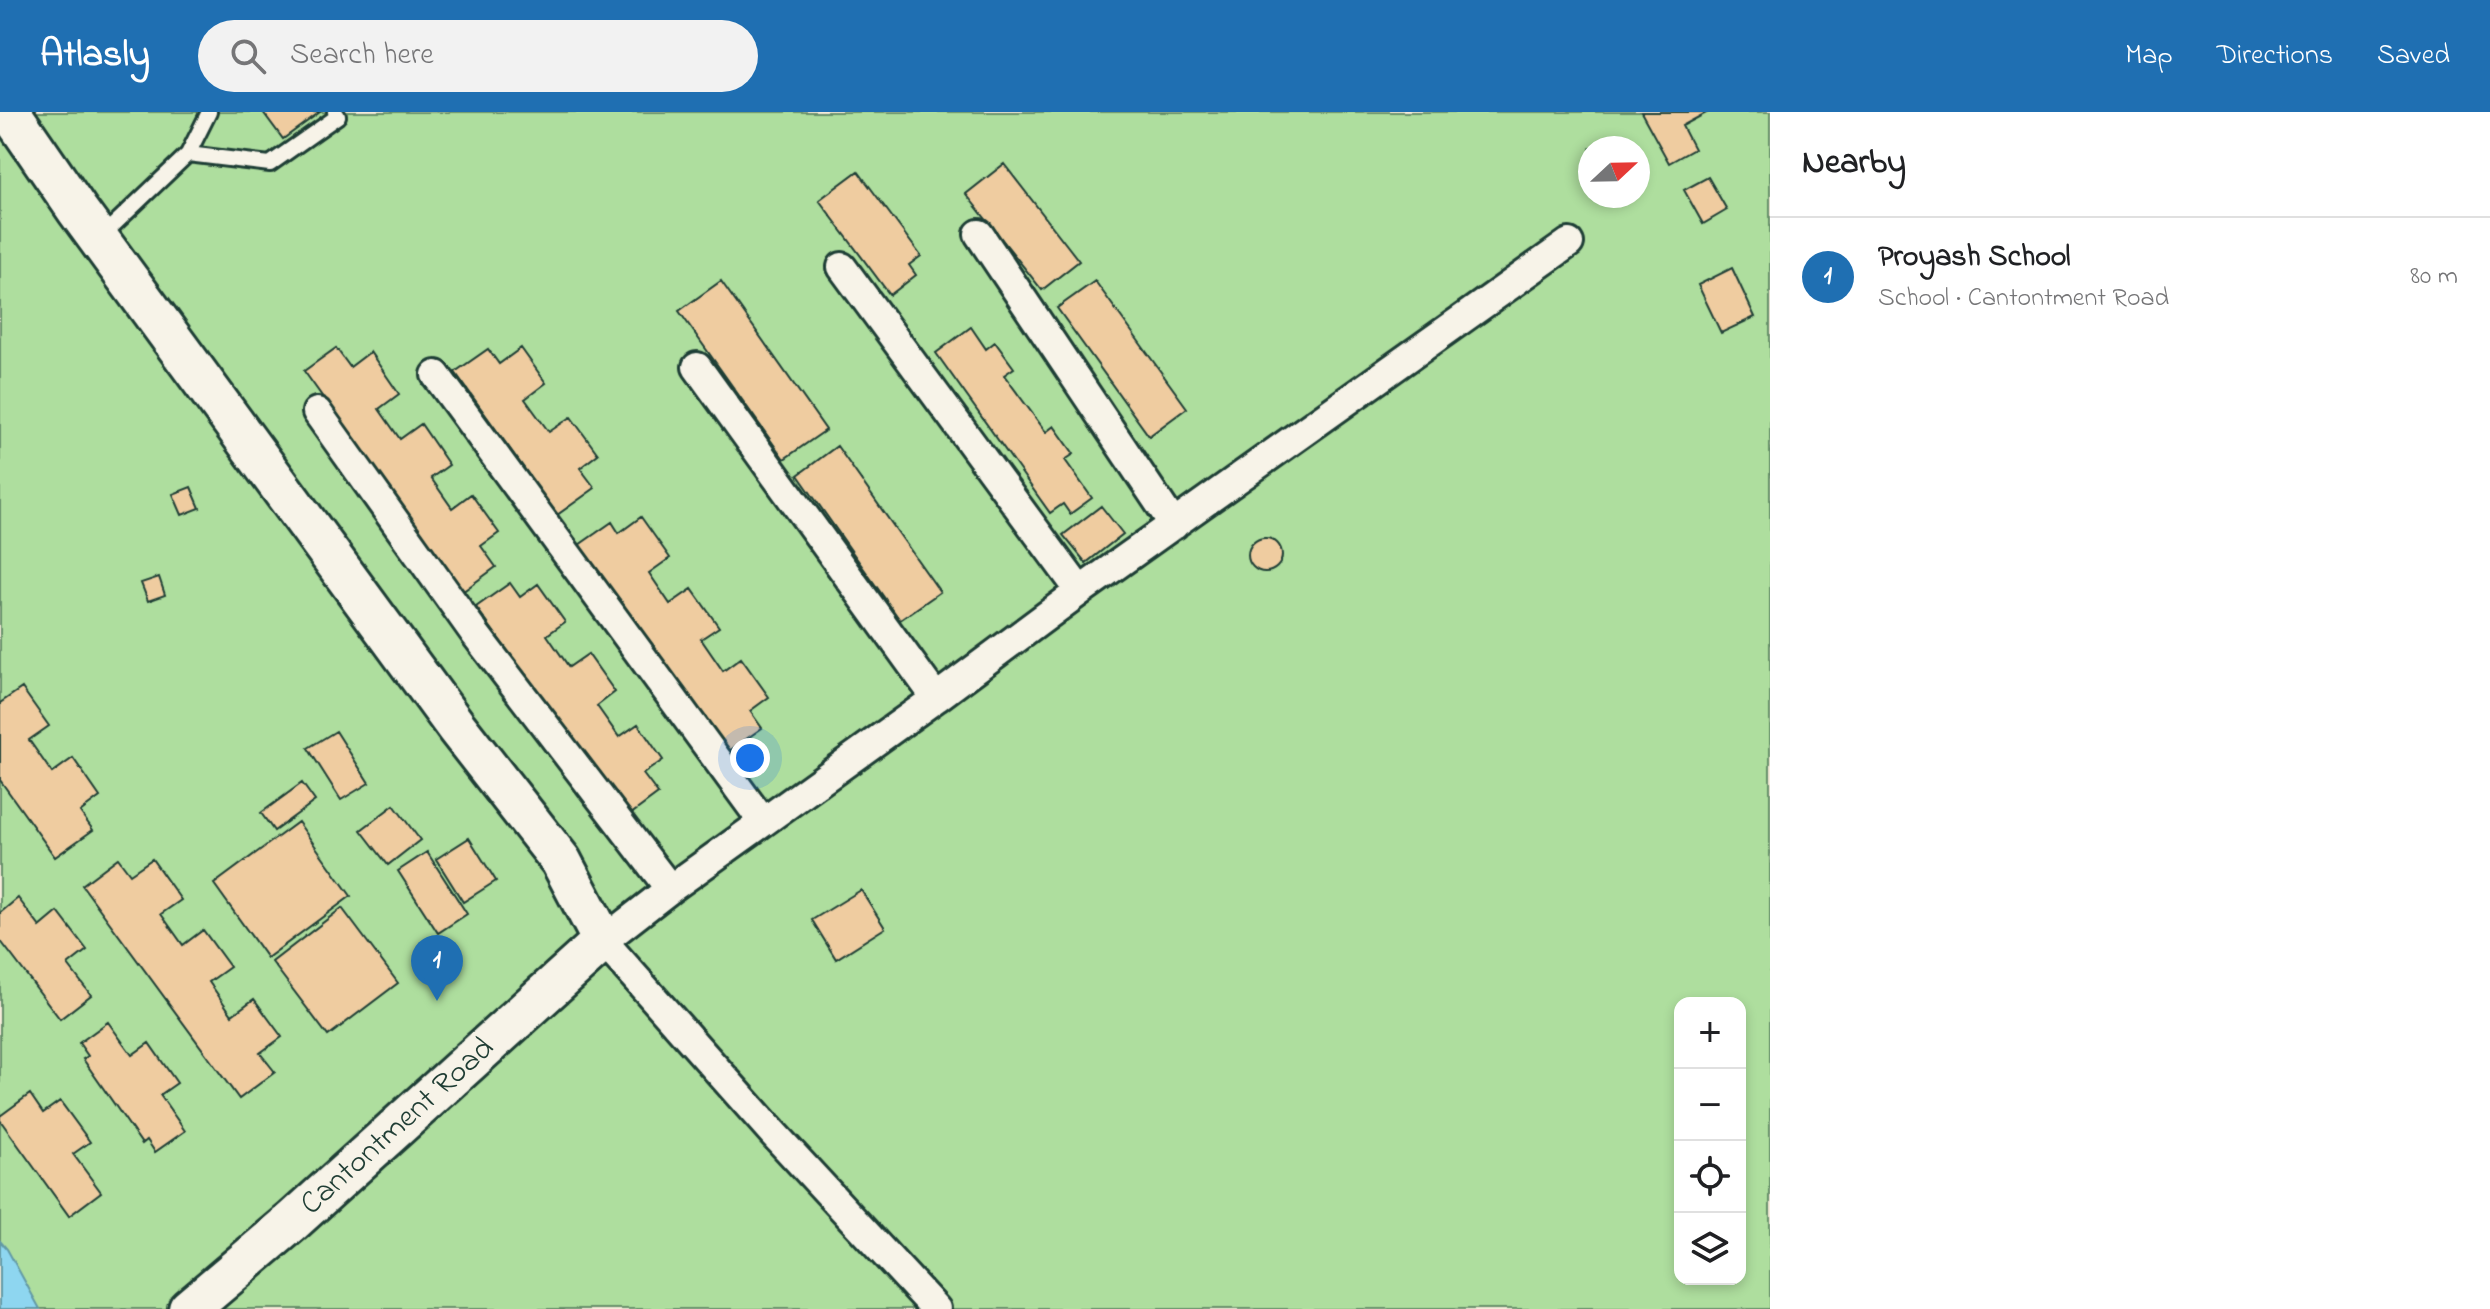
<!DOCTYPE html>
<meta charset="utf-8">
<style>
body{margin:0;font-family:"Indie Flower",sans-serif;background:#f2f2f2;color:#202124}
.controls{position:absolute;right:24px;bottom:24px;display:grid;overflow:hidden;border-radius:16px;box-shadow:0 4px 12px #0003}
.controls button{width:72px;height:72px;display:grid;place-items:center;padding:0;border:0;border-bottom:2px solid #e0e0e0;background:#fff;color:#202124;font:40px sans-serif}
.compass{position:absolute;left:1578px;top:24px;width:72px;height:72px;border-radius:50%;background:#fff;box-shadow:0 4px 12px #0003;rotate:68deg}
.you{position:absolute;left:750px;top:646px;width:28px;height:28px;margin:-20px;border:6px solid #fff;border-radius:50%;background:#1a73e8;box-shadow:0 0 0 12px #1a73e833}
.badge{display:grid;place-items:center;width:52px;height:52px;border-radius:50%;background:#1f6fb2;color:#fff;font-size:26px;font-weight:700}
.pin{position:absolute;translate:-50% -66px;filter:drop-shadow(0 2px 4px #0008)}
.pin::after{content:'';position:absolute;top:42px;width:28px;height:24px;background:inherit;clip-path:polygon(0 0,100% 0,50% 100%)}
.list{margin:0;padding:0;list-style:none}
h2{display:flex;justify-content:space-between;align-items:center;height:104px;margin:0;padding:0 32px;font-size:34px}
h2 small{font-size:26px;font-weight:400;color:#757577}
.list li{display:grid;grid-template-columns:52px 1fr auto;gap:24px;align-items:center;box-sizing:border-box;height:120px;padding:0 32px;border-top:2px solid #e0e0e0}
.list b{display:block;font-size:30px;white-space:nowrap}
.list p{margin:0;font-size:26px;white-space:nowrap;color:#757577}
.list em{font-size:26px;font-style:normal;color:#757577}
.icon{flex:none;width:44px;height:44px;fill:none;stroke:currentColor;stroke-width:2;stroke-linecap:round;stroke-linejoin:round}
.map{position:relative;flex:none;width:1770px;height:1197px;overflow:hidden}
header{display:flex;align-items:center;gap:48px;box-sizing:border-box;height:112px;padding:0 40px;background:#1f6fb2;color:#fff}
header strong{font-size:38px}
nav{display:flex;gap:44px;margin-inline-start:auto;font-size:28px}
.search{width:560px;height:72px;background:#f2f2f2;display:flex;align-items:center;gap:20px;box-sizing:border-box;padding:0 28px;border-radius:44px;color:#757577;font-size:30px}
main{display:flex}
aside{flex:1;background:#fff}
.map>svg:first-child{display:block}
</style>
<header>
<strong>Atlasly</strong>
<div class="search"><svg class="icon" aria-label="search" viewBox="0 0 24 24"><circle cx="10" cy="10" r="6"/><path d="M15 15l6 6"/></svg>Search here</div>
<nav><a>Map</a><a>Directions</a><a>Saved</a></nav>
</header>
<main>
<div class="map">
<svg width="1770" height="1197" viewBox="0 0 1770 1197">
<rect width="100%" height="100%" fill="#f5ebda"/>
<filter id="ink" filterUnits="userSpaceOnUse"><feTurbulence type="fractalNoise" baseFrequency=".0125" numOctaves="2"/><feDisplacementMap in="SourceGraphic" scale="16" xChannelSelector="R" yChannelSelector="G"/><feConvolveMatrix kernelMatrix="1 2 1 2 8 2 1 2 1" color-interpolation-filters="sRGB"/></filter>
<g filter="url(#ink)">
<path fill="#aede9e" stroke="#668e69" stroke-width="2" fill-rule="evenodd" d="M0 0H1770V1197H0ZM1590 36H1638V84H1590ZM1680 891H1740V1167H1680Z"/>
<path fill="#8ed6f0" stroke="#6299a5" stroke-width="2" d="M0 1129 7 1137 40 1197H0Z"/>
<path fill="#efcca0" stroke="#1f3d34" stroke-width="2" d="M263 0H320L283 27Z
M1641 0H1708L1682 14 1694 37 1669 51Z
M1004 52 1079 149 1042 178 966 82Z
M858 59 921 144 909 153 916 163 890 183 819 88Z
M1708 65 1727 98 1703 112 1684 78Z
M1732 156 1755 205 1721 221 1698 173Z
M721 169 826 318 784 347 679 199Z
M1095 169 1187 296 1149 324 1057 196Z
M971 215 986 237 995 230 1014 256 1004 263 1046 320 1054 314 1074 342 1065 348 1092 386 1070 402 1063 392 1050 401 936 241Z
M336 236 350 255 370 240 399 282 379 297 400 327 421 312 449 353 431 366 452 396 471 382 499 421 481 434 496 455 462 480 304 259Z
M521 236 546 271 525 287 549 320 571 305 598 342 580 356 595 376 557 403 455 260 488 237 499 252Z
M837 334 940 480 900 508 798 363Z
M191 375 200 396 182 403 173 382Z
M1101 394 1123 422 1086 451 1063 423Z
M641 405 670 446 649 461 670 492 692 477 719 515 701 527 723 559 741 546 769 585 750 599 762 616 726 641 579 433 612 410 619 421Z
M1248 443a17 17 0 1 1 34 0a17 17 0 1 1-34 0Z
M159 465 165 483 148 489 141 471Z
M510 471 520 485 538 472 565 510 547 523 569 555 588 542 615 580 597 594 619 625 638 612 663 648 643 662 658 682 627 705 476 495Z
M22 576 49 614 29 628 52 661 73 646 100 685 80 700 93 718 55 745 0 668V591Z
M336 619 369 671 341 688 308 636Z
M302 671 315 689 274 719 261 701Z
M394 693 420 728 388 753 361 718Z
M298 710 351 784 267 846 214 772Z
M469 726 496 769 463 790 436 747Z
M427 740 467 802 438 821 398 759Z
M118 746 130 762 152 747 181 788 161 802 183 833 203 818 230 855 209 870 232 903 254 887 282 925 260 941 275 960 239 987 82 773Z
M861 778 885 816 836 847 812 808Z
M18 786 40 815 58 800 87 838 68 853 91 883 60 907 0 828V801Z
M342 796 398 871 328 924 272 850Z
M108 910 132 943 149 931 177 971 160 983 185 1019 155 1040 147 1028 142 1032 83 947 88 944 79 931Z
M30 982 43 1001 60 989 90 1030 73 1042 101 1080 69 1104 0 1008V1004Z"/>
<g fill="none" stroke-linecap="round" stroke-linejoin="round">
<defs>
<path id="lane" d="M188 42 270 52 338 4 335 0
M102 124 188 42 209 0"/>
<path id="street" d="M979 122 1174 413
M842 155 1080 479
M697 255 936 586 1080 479 1569 131
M436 263 763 710
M317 300 476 523 670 777
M936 586 670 777 603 829 773 1021 936 1197"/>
<path id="secondary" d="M10 0 78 99 457 616 561 749 603 829 293 1109 189 1197"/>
</defs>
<use href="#lane" stroke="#1f3d34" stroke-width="20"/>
<use href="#street" stroke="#1f3d34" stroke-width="34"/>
<use href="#secondary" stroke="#1f3d34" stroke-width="46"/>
<use href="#lane" stroke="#f7f3e8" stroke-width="14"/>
<use href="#street" stroke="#f7f3e8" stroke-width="28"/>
<use href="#secondary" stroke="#f7f3e8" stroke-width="40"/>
</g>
</g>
<g text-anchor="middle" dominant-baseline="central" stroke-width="8" stroke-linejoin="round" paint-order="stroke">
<g font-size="32" fill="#1f3d34" stroke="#f7f3e8">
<text transform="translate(398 1015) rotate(-42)">Cantontment Road</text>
</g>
</g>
</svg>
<div class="controls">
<button>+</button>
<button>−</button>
<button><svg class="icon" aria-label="locate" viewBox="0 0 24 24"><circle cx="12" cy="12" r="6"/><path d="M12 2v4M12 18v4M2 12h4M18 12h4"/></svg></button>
<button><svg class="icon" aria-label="layers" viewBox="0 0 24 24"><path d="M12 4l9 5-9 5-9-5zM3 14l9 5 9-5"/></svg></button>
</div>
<svg class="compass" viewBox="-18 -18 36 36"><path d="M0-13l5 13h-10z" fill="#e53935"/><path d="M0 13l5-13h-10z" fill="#757577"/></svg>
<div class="you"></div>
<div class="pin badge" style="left:437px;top:889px">1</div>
</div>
<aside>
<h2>Nearby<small></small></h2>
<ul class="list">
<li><span class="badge">1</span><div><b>Proyash School</b><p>School · Cantontment Road</p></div><em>80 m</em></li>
</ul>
</aside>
</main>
